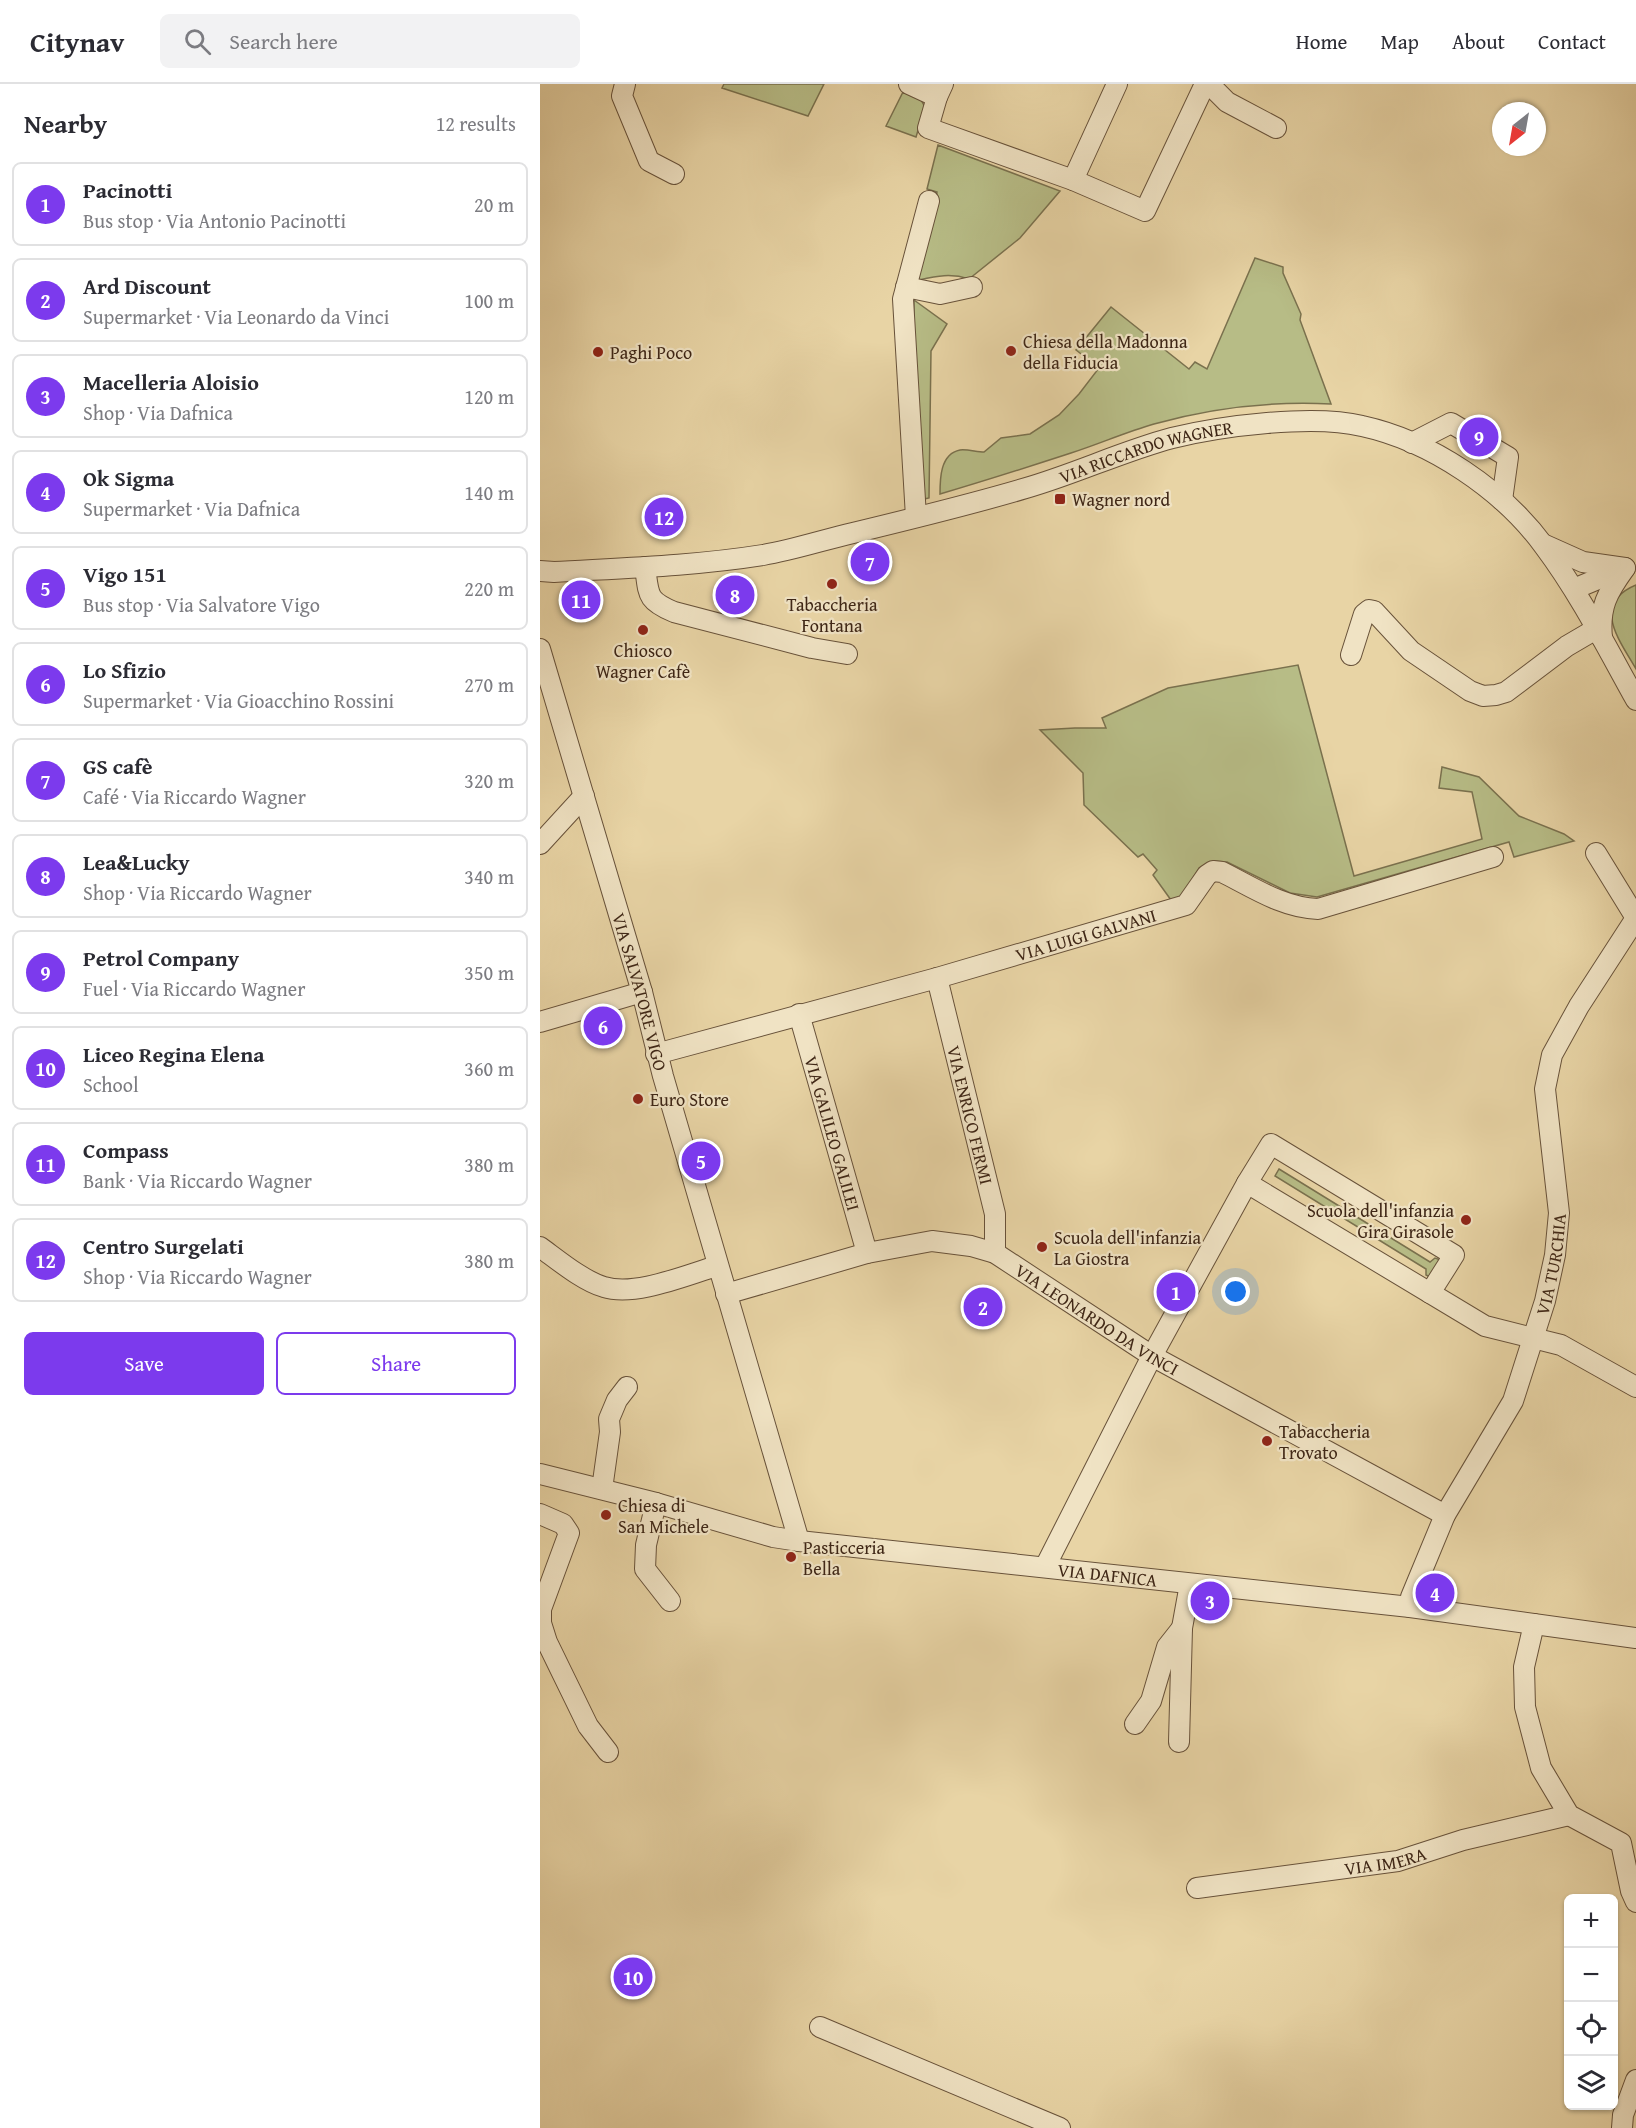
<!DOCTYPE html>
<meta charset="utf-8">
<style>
body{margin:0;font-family:"Gentium Book Plus",serif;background:#f2f2f3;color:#2b2b33}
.controls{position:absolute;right:18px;bottom:18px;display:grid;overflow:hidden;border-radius:9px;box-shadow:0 2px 4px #0004}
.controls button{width:54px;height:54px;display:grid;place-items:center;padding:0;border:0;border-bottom:2px solid #e1e1e2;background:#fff;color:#2b2b33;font:30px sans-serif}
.compass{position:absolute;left:952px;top:18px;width:54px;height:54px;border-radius:50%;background:#fff;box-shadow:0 2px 4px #0004;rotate:211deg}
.you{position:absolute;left:696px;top:1208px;width:21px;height:21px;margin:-15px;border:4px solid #fff;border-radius:50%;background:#1a73e8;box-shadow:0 0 0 9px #1a73e833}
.badge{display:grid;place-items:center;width:39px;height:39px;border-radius:50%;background:#7c3aed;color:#fff;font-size:20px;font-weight:700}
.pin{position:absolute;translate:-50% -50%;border:3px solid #fff;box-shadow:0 2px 6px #0006}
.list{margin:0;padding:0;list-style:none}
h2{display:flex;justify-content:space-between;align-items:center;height:78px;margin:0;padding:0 24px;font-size:26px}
h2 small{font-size:20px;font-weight:400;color:#7c7c81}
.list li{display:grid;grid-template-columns:39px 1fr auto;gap:18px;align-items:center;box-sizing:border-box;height:84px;margin:0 12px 12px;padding:0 12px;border:2px solid #e1e1e2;border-radius:9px}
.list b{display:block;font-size:22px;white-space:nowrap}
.list p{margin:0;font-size:20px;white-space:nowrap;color:#7c7c81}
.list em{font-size:20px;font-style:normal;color:#7c7c81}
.actions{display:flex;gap:12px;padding:18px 24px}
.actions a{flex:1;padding:14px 0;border:2px solid #7c3aed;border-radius:9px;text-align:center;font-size:21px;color:#7c3aed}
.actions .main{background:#7c3aed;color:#fff}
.icon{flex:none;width:33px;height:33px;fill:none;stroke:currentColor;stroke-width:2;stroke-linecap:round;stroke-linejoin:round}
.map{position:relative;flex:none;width:1096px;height:2044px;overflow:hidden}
header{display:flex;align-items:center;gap:36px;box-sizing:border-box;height:84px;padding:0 30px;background:#fff;border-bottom:2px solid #e1e1e2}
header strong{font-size:28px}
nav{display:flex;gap:33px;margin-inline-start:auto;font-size:21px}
.search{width:420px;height:54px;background:#f2f2f3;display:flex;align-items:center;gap:15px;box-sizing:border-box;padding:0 21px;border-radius:9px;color:#7c7c81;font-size:22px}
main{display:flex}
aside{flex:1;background:#fff}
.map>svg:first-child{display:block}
</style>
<header>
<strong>Citynav</strong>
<div class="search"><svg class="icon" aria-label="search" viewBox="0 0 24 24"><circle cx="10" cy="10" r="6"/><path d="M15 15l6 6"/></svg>Search here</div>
<nav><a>Home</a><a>Map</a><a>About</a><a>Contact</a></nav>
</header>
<main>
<aside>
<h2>Nearby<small>12 results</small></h2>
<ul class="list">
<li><span class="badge">1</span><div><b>Pacinotti</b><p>Bus stop · Via Antonio Pacinotti</p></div><em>20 m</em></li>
<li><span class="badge">2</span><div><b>Ard Discount</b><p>Supermarket · Via Leonardo da Vinci</p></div><em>100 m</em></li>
<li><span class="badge">3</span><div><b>Macelleria Aloisio</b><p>Shop · Via Dafnica</p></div><em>120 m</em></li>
<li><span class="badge">4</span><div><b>Ok Sigma</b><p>Supermarket · Via Dafnica</p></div><em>140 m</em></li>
<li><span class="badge">5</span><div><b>Vigo 151</b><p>Bus stop · Via Salvatore Vigo</p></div><em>220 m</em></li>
<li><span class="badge">6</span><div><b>Lo Sfizio</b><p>Supermarket · Via Gioacchino Rossini</p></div><em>270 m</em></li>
<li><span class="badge">7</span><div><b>GS cafè</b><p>Café · Via Riccardo Wagner</p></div><em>320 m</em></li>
<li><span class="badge">8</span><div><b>Lea&amp;Lucky</b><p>Shop · Via Riccardo Wagner</p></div><em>340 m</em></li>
<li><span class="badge">9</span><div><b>Petrol Company</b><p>Fuel · Via Riccardo Wagner</p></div><em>350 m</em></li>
<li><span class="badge">10</span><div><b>Liceo Regina Elena</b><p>School</p></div><em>360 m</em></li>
<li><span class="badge">11</span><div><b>Compass</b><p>Bank · Via Riccardo Wagner</p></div><em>380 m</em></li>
<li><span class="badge">12</span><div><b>Centro Surgelati</b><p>Shop · Via Riccardo Wagner</p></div><em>380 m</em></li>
</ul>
<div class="actions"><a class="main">Save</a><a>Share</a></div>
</aside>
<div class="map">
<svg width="1096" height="2044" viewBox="0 0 1096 2044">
<rect width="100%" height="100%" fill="#e8d4a5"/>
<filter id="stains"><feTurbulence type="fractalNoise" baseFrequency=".00333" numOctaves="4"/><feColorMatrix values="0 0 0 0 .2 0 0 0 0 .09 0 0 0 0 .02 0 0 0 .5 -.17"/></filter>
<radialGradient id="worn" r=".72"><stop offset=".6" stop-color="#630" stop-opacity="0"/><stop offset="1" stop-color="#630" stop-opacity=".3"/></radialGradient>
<path fill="#b7bc86" stroke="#7a714e" stroke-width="1.5" d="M184 0H284L268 32 182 4Z
M363 8 381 16 385 23 376 53 346 42Z
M398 61 520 107 480 154 429 195C411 189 397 192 379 196L377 191 397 108 387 105Z
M715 174 743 183V189L761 230 760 236 791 320C731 317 671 324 614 340 586 348 559 360 531 369 488 383 444 397 400 410 400 395 400 370 420 366 427 365 437 368 444 368L461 354 490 350 519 331 539 310 559 284 536 266 571 223 649 285 655 278 667 285Z
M374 216 407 240 391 267 389 414 384 415 373 301Z
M1096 501V585C1080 557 1050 520 1096 501Z
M758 581 814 792 942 755 932 708 899 704 902 683 939 693 979 732 1024 750 1034 757 974 773 969 758 777 813 750 809 687 778 674 777 659 784 642 812 631 816 613 791 617 786 603 770 598 773 544 721 543 689 500 646 535 644H566L562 634 628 604Z
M739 1085 890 1178 895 1174 898 1175 899 1177 890 1193 886 1191V1185L735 1092Z"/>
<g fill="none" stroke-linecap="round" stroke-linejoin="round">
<defs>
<g id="minor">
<path d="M85 0 82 12 109 77 134 90"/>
<path d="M369 0 397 13 403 0"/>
<path d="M669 0 687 18 736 44"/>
<path d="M397 13 388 44 533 96 605 127 665 0"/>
<path d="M533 96 577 0"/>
<path d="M366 203 400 210 432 203"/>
<path d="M872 359 911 339 968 373 962 416"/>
<path d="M376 433 363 215 389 117"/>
<path d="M1005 461 1043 478 1085 484"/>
<path d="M105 483C109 511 106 516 134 528L272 564 307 570"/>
<path id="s1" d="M0 487 14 488C83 484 154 482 223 471 253 466 283 456 313 449 371 435 429 421 486 404 535 390 583 367 632 354 681 342 773 330 822 342 891 357 963 406 1004 462 1040 510 1067 564 1096 616"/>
<path d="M1034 505 1084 484"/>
<path d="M1062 554C1059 523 1067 509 1085 484"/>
<path id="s2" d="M0 565 102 908 123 992 259 1457"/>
<path d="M811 571 824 530 829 526 834 527 871 567 930 607 943 612 956 611 966 608 1027 562 1056 545"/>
<path d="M0 760 44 712"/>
<path d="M1056 769 1096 834"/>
<path id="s3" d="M397 894 455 1130V1169"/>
<path id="s4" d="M259 930 327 1169"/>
<path d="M0 938 102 908"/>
<path id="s5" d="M116 970 397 894 646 821 667 791 673 787 682 788C712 803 743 824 778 825L953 773"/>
<path d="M707 1099 731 1060 914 1171 890 1209"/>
<path d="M0 1163C18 1176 43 1197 64 1203 95 1213 146 1191 177 1182"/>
<path id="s6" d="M186 1210 327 1169 392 1157 431 1162 455 1169 612 1272 905 1431"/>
<path id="s7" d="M0 1390 116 1419 233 1453 259 1457 870 1523 1096 1554"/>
<path d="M62 1405 70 1348 69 1335 77 1316 87 1303"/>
<path d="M116 1419 106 1461 105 1485 130 1517"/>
<path d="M0 1430 23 1440 29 1449 1 1525V1539L7 1558 48 1642 68 1668"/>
<path d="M505 1483 612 1272 707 1099 945 1242 1021 1261 1096 1303"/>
<path id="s8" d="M870 1523 871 1513 905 1431 973 1317 1005 1217 1015 1171 1019 1129 1005 1005 1012 971 1039 922 1096 834"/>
<path d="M994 1540 984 1583 985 1623 1001 1684 1029 1731 1081 1759 1091 1807 1096 1818"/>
<path d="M595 1640 611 1617 627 1563 642 1544"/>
<path d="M639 1658 642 1544 650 1500"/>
<path id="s9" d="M657 1804 858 1777 923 1756 1029 1731"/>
<path d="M280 1943 520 2044"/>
<path d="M1082 2044 1083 2031 1096 1996"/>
</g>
</defs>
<use href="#minor" stroke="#68523a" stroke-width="22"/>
<use href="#minor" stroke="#f0e3c4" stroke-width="20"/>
</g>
<g fill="#8f2418" stroke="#f0e3c4" stroke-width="2">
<circle cx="471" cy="267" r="6"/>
<circle cx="58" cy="268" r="6"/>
<rect x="514" y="409" width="12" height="12" rx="3"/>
<circle cx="292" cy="500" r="6"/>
<circle cx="103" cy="546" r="6"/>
<circle cx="98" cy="1015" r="6"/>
<circle cx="926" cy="1136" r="6"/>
<circle cx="502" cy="1163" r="6"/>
<circle cx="727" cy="1357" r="6"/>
<circle cx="66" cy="1431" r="6"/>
<circle cx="251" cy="1473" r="6"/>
</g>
<g text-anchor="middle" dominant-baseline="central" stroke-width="4.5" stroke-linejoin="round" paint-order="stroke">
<g font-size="18" fill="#3e2616" stroke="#f0e3c4" text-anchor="start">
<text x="483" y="257">Chiesa della Madonna<tspan x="483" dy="21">della Fiducia</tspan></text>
<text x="70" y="268">Paghi Poco</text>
<text x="532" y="415">Wagner nord</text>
<text x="292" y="520" text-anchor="middle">Tabaccheria<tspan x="292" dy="21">Fontana</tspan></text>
<text x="103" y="566" text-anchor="middle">Chiosco<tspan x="103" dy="21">Wagner Cafè</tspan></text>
<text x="110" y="1015">Euro Store</text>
<text x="914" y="1126" text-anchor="end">Scuola dell'infanzia<tspan x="914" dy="21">Gira Girasole</tspan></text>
<text x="514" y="1153">Scuola dell'infanzia<tspan x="514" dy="21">La Giostra</tspan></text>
<text x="739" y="1347">Tabaccheria<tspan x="739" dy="21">Trovato</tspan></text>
<text x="78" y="1421">Chiesa di<tspan x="78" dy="21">San Michele</tspan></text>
<text x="263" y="1463">Pasticceria<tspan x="263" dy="21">Bella</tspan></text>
</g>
<g font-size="18" fill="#3e2616" stroke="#f0e3c4">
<text stroke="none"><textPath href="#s1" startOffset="621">VIA RICCARDO WAGNER</textPath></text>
<text stroke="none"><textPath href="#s5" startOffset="446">VIA LUIGI GALVANI</textPath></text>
<text stroke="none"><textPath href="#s2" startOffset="357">VIA SALVATORE VIGO</textPath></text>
<text stroke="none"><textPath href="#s3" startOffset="141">VIA ENRICO FERMI</textPath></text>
<text stroke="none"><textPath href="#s4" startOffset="124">VIA GALILEO GALILEI</textPath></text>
<text stroke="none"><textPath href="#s8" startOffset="374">VIA TURCHIA</textPath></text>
<text stroke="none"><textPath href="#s6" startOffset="399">VIA LEONARDO DA VINCI</textPath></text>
<text stroke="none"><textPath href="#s7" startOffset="578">VIA DAFNICA</textPath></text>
<text stroke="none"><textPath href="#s9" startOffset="190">VIA IMERA</textPath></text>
</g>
</g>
<rect width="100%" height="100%" filter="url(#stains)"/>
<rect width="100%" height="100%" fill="url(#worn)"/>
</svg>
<div class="controls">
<button>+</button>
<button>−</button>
<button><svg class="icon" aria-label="locate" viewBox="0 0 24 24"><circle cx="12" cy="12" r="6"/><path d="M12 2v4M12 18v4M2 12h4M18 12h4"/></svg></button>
<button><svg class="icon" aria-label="layers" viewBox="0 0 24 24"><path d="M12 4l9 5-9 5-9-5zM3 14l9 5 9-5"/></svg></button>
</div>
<svg class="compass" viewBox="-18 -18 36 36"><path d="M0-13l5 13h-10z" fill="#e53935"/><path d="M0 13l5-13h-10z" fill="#7c7c81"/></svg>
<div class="you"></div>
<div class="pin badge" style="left:636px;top:1208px">1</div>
<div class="pin badge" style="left:443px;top:1223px">2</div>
<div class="pin badge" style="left:670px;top:1517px">3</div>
<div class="pin badge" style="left:895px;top:1509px">4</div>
<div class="pin badge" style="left:161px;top:1077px">5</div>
<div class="pin badge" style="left:63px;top:942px">6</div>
<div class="pin badge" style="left:330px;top:478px">7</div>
<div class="pin badge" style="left:195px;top:511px">8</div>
<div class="pin badge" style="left:939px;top:353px">9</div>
<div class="pin badge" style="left:93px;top:1893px">10</div>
<div class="pin badge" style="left:41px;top:516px">11</div>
<div class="pin badge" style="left:124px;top:433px">12</div>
</div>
</main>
